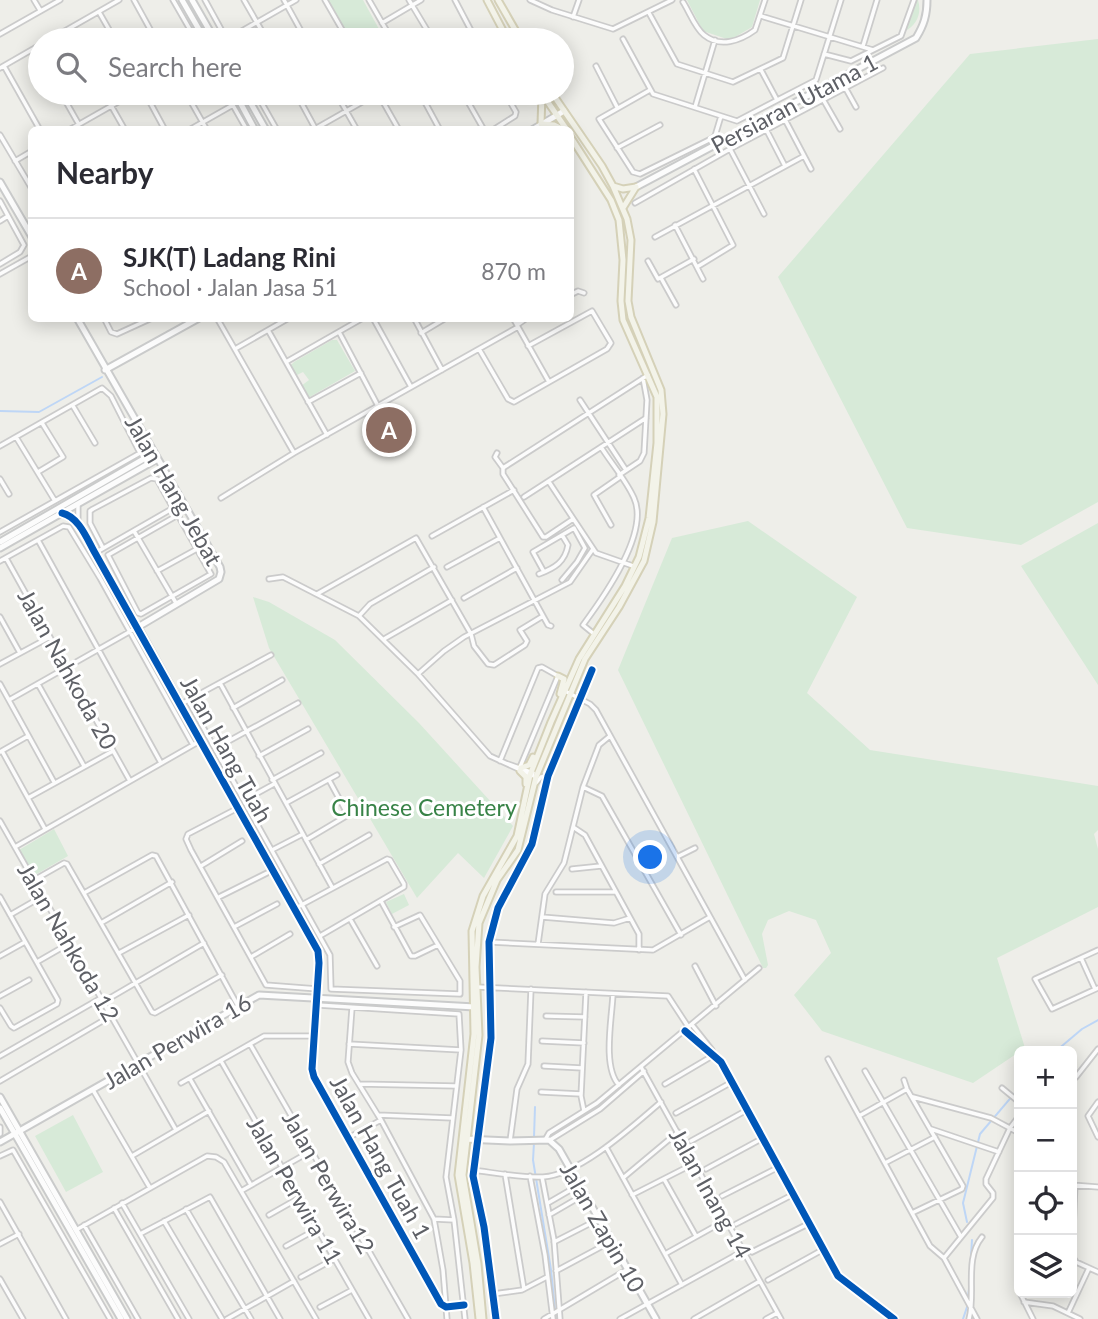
<!DOCTYPE html>
<meta charset="utf-8">
<style>
body{margin:0;font-family:Lato,sans-serif;background:#f7f7f7;color:#2b2b33}
.controls{position:absolute;right:21px;bottom:21px;display:grid;overflow:hidden;border-radius:10px;box-shadow:0 4px 18px #0003}
.controls button{width:63px;height:63px;display:grid;place-items:center;padding:0;border:0;border-bottom:2px solid #e1e1e2;background:#fff;color:#2b2b33;font:35px sans-serif}
.you{position:absolute;left:651px;top:858px;width:24px;height:24px;margin:-18px;border:5px solid #fff;border-radius:50%;background:#1a73e8;box-shadow:0 0 0 10px #1a73e833}
.badge{display:grid;place-items:center;width:46px;height:46px;border-radius:50%;background:#2563eb;color:#fff;font-size:23px;font-weight:700}
.pin{position:absolute;translate:-50% -50%;border:4px solid #fff;box-shadow:0 2px 7px #0006}
.list{margin:0;padding:0;list-style:none}
h2{display:flex;justify-content:space-between;align-items:center;height:91px;margin:0;padding:0 28px;font-size:30px}
h2 small{font-size:23px;font-weight:400;color:#7c7c81}
.list li{display:grid;grid-template-columns:46px 1fr auto;gap:21px;align-items:center;box-sizing:border-box;height:105px;padding:0 28px;border-top:2px solid #e1e1e2}
.list b{display:block;font-size:26px;white-space:nowrap}
.list p{margin:0;font-size:23px;white-space:nowrap;color:#7c7c81}
.list em{font-size:23px;font-style:normal;color:#7c7c81}
.icon{flex:none;width:38px;height:38px;fill:none;stroke:currentColor;stroke-width:2;stroke-linecap:round;stroke-linejoin:round}
.map{position:relative;flex:none;width:1098px;height:1319px;overflow:hidden}
.search{position:absolute;background:#fff;box-shadow:0 4px 18px #0003;left:28px;top:28px;width:546px;height:77px;display:flex;align-items:center;gap:18px;box-sizing:border-box;padding:0 24px;border-radius:38px;color:#7c7c81;font-size:26px}
.panel{position:absolute;background:#fff;box-shadow:0 4px 18px #0003;left:28px;top:126px;width:546px;height:196px;border-radius:10px}
.map>svg:first-child{display:block}
</style>
<div class="map">
<svg width="1098" height="1319" viewBox="0 0 1098 1319">
<rect width="100%" height="100%" fill="#eeeee9"/>
<path fill="#d7ead8" d="M326 0H363L385 40H348Z
M687 0H760L752 27 730 40 703 31Z
M915 0H918C922 13 917 25 905 31Z
M1098 39V502L1021 545 907 528 778 277 970 54Z
M332 340H337L355 371 308 398 301 386 309 380 303 372 295 376 290 366 294 362Z
M748 521 857 597 807 693 870 750 1098 786V830L1094 834 1098 849V907L997 958 1025 1048 973 1083 822 1031 794 995 831 953 816 920 789 911 768 920 762 934 768 965 766 968H763L618 670 672 538Z
M1098 523V685L1021 566Z
M253 597 269 602 335 640 419 723 513 826 484 878 458 853 417 898 269 648Z
M54 829 68 856 35 875 19 850Z
M404 894 409 905 392 914 386 902Z
M73 1115 103 1172 66 1192 35 1136Z"/>
<g fill="none" stroke-linecap="round" stroke-linejoin="round">
<path stroke="#bed6f6" stroke-width="2" d="M0 411 39 412 102 377
M1056 1051 1082 1029 1098 1020
M534 1137 535 1107
M534 1143 533 1160 551 1270 556 1319
M967 1222 963 1203 980 1134 1019 1088
M970 1273 972 1240
M963 1319 967 1307 970 1279"/>
<defs>
<path id="street" d="M34 0 40 10
M134 0 156 40
M173 0 196 40
M205 0 227 40
M244 0 267 40
M284 0 306 40
M325 0 348 40
M369 0 392 40
M409 0 433 40
M455 0 476 40
M530 0 552 10 613 29 672 0
M683 2C689 11 695 28 704 35 720 48 740 41 755 30L765 0
M99 12 115 40
M649 13 677 64 733 82 783 58 801 0
M761 16 873 50 901 36 914 0
M573 17 579 0
M382 23 421 0
M68 30 74 40
M0 34 60 0
M623 39 653 94 737 121 816 80 841 0
M49 40 119 0
M217 40 240 32 296 0
M863 46 877 0
M824 54 851 61 873 50
M4 66 40 130
M596 66 617 107
M0 68 40 45
M761 70 777 100
M846 89 856 107
M650 90 599 119 633 172 640 174 711 139 715 136 721 116
M61 93 82 130
M104 93 125 130
M145 93 165 130
M186 93 207 130
M226 93 247 130
M256 93 277 130
M296 93 315 128
M336 93 357 130
M378 93 399 130
M420 93 440 130
M463 93 484 130
M824 101 840 129
M695 107 715 40
M780 110 811 169
M766 129 785 166
M69 130 134 93
M189 130 233 105
M313 130 378 93
M493 130 515 116 516 112 505 93
M0 135 32 189
M617 148 660 125
M730 149 764 214
M15 161 32 151
M694 169 733 245 697 267
M0 201 24 245 20 252 0 264
M635 203 730 149 883 68
M0 221 8 216
M675 225 703 279
M655 237 804 156
M648 261 658 279 694 259
M0 274 32 256
M661 278 676 305
M570 295 578 291 584 293
M104 318 111 332 117 334 152 318
M217 318 294 453
M373 318 411 387
M414 318 442 370
M513 318 549 382
M517 325 527 318
M268 330 327 435
M339 332 378 406
M421 333 446 318
M235 349 289 318
M479 349 508 399 514 402 607 349 611 343 592 311 528 346
M286 362 363 318
M580 400 626 470
M308 402 361 373
M73 406 95 443
M16 437 55 501
M0 446 102 388 111 396 140 453 0 532
M497 453 495 457 503 468
M503 468 648 375
M503 468V474L543 537H546L573 519
M38 472 63 457 42 423
M619 475 640 461 644 453 647 400 643 378
M0 479 9 494
M549 482 596 553 633 566
M524 497 646 418
M221 498 294 453 518 327
M483 507 548 625 551 626
M178 515 211 574 141 614 138 613 108 555Z
M78 522V505
M611 525 594 495 620 477
M134 531 176 603
M432 536 514 490
M38 540 161 763
M103 548 90 523V511L93 509 151 478 157 479 173 508
M95 553 182 503
M6 558 130 781
M0 561 63 526 69 527 100 578 193 745
M447 567 500 538
M157 571 206 544
M544 572 533 552 574 528 585 548 577 562 562 580
M539 574C555 568 565 562 568 545L562 535
M269 579 283 577 359 616 418 674 490 756 536 777
M317 594 416 538 471 634 474 646 488 664 494 665 525 645 527 641 520 630 543 616
M464 598 517 568
M359 616 370 604 434 567
M0 617 20 653
M594 634 583 625C603 598 650 533 634 498 626 480 611 463 601 447
M384 639 452 600
M0 664 50 637
M418 674 444 651 464 637 570 582 593 549
M220 683 332 887
M0 684 54 782
M38 684 84 766
M565 691 590 704 596 710 745 980
M9 700 138 627 78 524 64 513
M188 700 330 955 331 989 460 994V981L420 915 394 927
M181 704 271 655
M233 708 282 680
M216 748 298 703
M2 751 45 829
M0 752 28 736
M259 756 308 729
M500 761 538 668 542 667 558 676 520 767
M508 764 533 773
M272 780 321 753
M536 783 541 777 548 776
M583 787 602 796 681 935
M28 798 113 751
M245 800 274 784
M286 803 337 775
M238 808 188 834 186 839 191 850 266 985 318 989
M0 821 176 1130
M573 827 585 835 639 934V950
M306 840 348 815 329 780
M15 847 200 741
M272 850 303 834
M677 857 695 848
M319 864 369 835
M201 866 242 841
M572 869 601 866
M34 880 64 863 67 864 152 1012 155 1013 222 975
M556 892H616
M84 893 152 855 156 856 238 1006
M0 897 58 1000 57 1004 14 1028 11 1026 0 1008
M219 897 267 873
M381 901 411 956H415L438 945
M294 909 387 859 390 860 404 884V887L320 936
M10 915 43 896
M542 917 614 923 630 918
M350 919 377 966
M101 923 172 882
M234 927 277 904
M489 942 653 950 710 917
M538 944 545 894 564 863 583 787 599 745 610 736
M1098 950 1035 979 1052 1009 1098 988
M119 953 189 915
M0 956 25 942
M251 957 290 934
M1081 958 1095 989
M37 962 70 943
M695 966 716 1006
M477 987 668 996 689 1028
M613 994C612 1018 602 1067 619 1085
M0 996 29 980
M317 998 312 1069 314 1077 441 1304 446 1307 464 1305
M103 1002 204 943
M317 1005 459 1014 461 1050 446 1177 454 1220 465 1319
M352 1008 348 1062 352 1073 381 1120 434 1219 443 1270 447 1319
M546 1016 585 1017
M693 1026 712 1050 714 1055
M685 1031 721 1062 838 1276 894 1319
M542 1041 584 1043
M250 1044 408 1319
M349 1044 461 1050
M0 1056 101 998
M828 1059 930 1246 944 1258 977 1319
M221 1061 369 1319
M544 1066 582 1068
M641 1067 781 1319
M865 1071 961 1237
M1076 1077 1098 1049
M190 1079 251 1185
M904 1080 907 1089 963 1186 962 1189 912 1213
M0 1081 111 1016
M181 1083 264 1036H314
M359 1084 456 1086
M665 1084 714 1055
M1002 1088 1019 1102
M93 1090 150 1188
M541 1092 581 1094
M913 1097 991 1118 1019 1133
M1098 1102 1088 1116 1098 1137
M584 1111 581 1096 586 992
M676 1113 732 1082
M378 1115 452 1118
M859 1116 907 1089
M0 1127V1134
M931 1129 999 1152
M348 1138 381 1120
M545 1140 549 1133 597 1103 759 968
M550 1140 600 1109 644 1071
M510 1141 517 1089 528 1064 531 989
M691 1141 747 1110
M606 1147 682 1285
M0 1156 13 1150 110 1319
M132 1156 209 1111
M885 1163 935 1137
M706 1169 763 1138
M473 1170C496 1173 521 1178 543 1177 580 1175 634 1125 661 1102
M505 1174 524 1289
M530 1176 545 1255 553 1319
M542 1177 554 1240 560 1319
M623 1178 678 1132
M664 1179 696 1236
M1072 1185 1098 1187
M1075 1185 1072 1256 1076 1262 1098 1272
M241 1191 311 1151
M632 1195 695 1163
M722 1196 779 1167
M0 1202 66 1319
M122 1203 189 1319
M548 1203 579 1185
M114 1208 178 1319
M186 1209 251 1319
M269 1215 299 1198
M549 1215 585 1194
M434 1219 454 1220
M164 1221 222 1319
M736 1224 794 1194
M84 1225 138 1319
M76 1230 207 1156 216 1157 224 1162 316 1319
M140 1234 210 1197 280 1319
M554 1242 599 1219
M0 1244 19 1234
M286 1246 317 1229
M752 1252 810 1223
M665 1254 726 1220
M944 1258 993 1198V1193L986 1184V1179L1010 1128 1019 1116
M556 1271 612 1241
M301 1277 334 1259
M0 1279 23 1319
M768 1280 824 1249
M1019 1283V1290
M1020 1293 1033 1319
M493 1294 522 1290 547 1277
M1024 1302 1053 1306 1080 1319
M320 1307 352 1290
M1068 1313 1089 1268
M227 1319 294 1281
M496 1319 484 1227 473 1176 491 1038 489 942 498 908 532 844 548 776 592 670
M544 1319 628 1269
M620 1319 743 1251
M694 1319 760 1281
M766 1319 777 1313
M969 1319C976 1293 964 1259 982 1237"/>
<path id="secondary" d="M182 0 205 40
M192 0 215 40
M235 93 255 130
M245 93 266 130
M532 130 564 111
M0 182 32 237
M636 187 916 38C924 25 927 15 927 0
M77 318 220 567 221 572 219 579 138 627 318 951 319 963 317 998
M105 370 199 318
M0 542 154 453
M0 548 157 459
M0 1097 127 1319
M0 1108 121 1319
M464 1139 510 1141 549 1140 559 1149 656 1319
M0 1142 259 995 475 1007"/>
<path id="primary" d="M487 0 508 40
M498 0 521 40
M542 94 541 124 554 125 564 130
M543 95 567 130
M613 186 623 189 636 187
M623 208 636 187
M558 676 564 679 560 694
M521 768 529 765 533 757
M520 771 526 777V784
M479 1319 473 1263 458 1175 474 1034 472 931 483 896 517 836 530 775 551 722 579 659 625 586 639 557 649 518 657 443V397L623 320 621 301 623 260 619 220 611 200 570 136
M483 1319 478 1264 463 1175 479 1035 476 967 479 923 497 880 518 850 536 777 585 659 619 607 644 561 653 522 663 414 661 390 631 317 628 301 631 240 627 219 613 186 602 166 552 93"/>
</defs>
<use href="#street" stroke="#cbcbcb" stroke-width="7"/>
<use href="#secondary" stroke="#cacbcb" stroke-width="9"/>
<use href="#primary" stroke="#d5d1b8" stroke-width="9"/>
<use href="#street" stroke="#fcfcfc" stroke-width="3.5"/>
<use href="#secondary" stroke="#fcfcfc" stroke-width="5"/>
<use href="#primary" stroke="#f3f3e9" stroke-width="5"/>
<defs>
<path id="cycleway" d="M62 513C79 517 87 539 95 553L318 951 319 963 312 1069 314 1077 441 1304 446 1307 464 1305
M685 1031 721 1062 838 1276 894 1319
M496 1319 484 1227 473 1176 491 1038 489 942 498 908 532 844 548 776 592 670"/>
</defs>
<use href="#cycleway" stroke="#fff" stroke-width="11"/>
<use href="#cycleway" stroke="#0057b8" stroke-width="7"/>
</g>
<g text-anchor="middle" dominant-baseline="central" stroke-width="6" stroke-linejoin="round" paint-order="stroke">
<g font-size="23" fill="#5e6066" stroke="#fff">
<text transform="translate(794 103) rotate(-28)">Persiaran Utama 1</text>
<text transform="translate(174 490) rotate(60)">Jalan Hang Jebat</text>
<text transform="translate(68 669) rotate(61)">Jalan Nahkoda 20</text>
<text transform="translate(227 749) rotate(61)">Jalan Hang Tuah</text>
<text transform="translate(69 942) rotate(60)">Jalan Nahkoda 12</text>
<text transform="translate(177 1041) rotate(-30)">Jalan Perwira 16</text>
<text transform="translate(381 1157) rotate(61)">Jalan Hang Tuah 1</text>
<text transform="translate(329 1182) rotate(60)">Jalan Perwira12</text>
<text transform="translate(295 1190) rotate(60)">Jalan Perwira 11</text>
<text transform="translate(711 1193) rotate(61)">Jalan Inang 14</text>
<text transform="translate(603 1227) rotate(60)">Jalan Zapin 10</text>
</g>
<g font-size="23" fill="#388347" stroke="#fff">
<text x="424" y="807">Chinese Cemetery</text>
</g>
</g>
</svg>
<div class="controls">
<button>+</button>
<button>−</button>
<button><svg class="icon" aria-label="locate" viewBox="0 0 24 24"><circle cx="12" cy="12" r="6"/><path d="M12 2v4M12 18v4M2 12h4M18 12h4"/></svg></button>
<button><svg class="icon" aria-label="layers" viewBox="0 0 24 24"><path d="M12 4l9 5-9 5-9-5zM3 14l9 5 9-5"/></svg></button>
</div>
<div class="you"></div>
<div class="pin badge" style="left:389px;top:430px;background:#8d6e63">A</div>
<div class="search"><svg class="icon" aria-label="search" viewBox="0 0 24 24"><circle cx="10" cy="10" r="6"/><path d="M15 15l6 6"/></svg>Search here</div>
<section class="panel">
<h2>Nearby<small></small></h2>
<ul class="list">
<li><span class="badge" style="background:#8d6e63">A</span><div><b>SJK(T) Ladang Rini</b><p>School · Jalan Jasa 51</p></div><em>870 m</em></li>
</ul>
</section>
</div>
